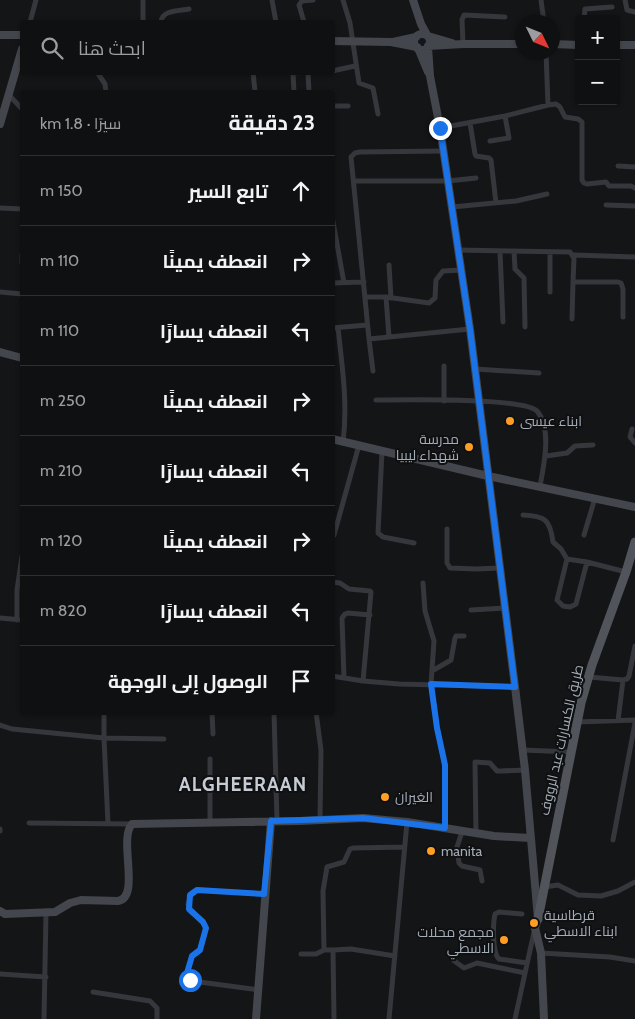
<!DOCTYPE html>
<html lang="ar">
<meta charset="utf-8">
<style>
body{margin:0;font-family:Cabin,Cairo,sans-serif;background:#18191a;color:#f1f3f6;direction:rtl}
.controls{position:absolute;right:15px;top:15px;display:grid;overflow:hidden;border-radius:5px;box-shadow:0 1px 4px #0004}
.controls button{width:45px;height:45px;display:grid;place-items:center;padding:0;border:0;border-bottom:1px solid #2f3031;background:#0f1011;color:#f1f3f6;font:25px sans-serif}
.compass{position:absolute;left:515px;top:15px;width:45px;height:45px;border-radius:50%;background:#0f1011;box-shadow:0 1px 4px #0004;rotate:133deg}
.stop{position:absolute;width:15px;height:15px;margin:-11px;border:4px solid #1a73e8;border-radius:50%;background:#fff}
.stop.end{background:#1a73e8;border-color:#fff;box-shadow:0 1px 5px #0008}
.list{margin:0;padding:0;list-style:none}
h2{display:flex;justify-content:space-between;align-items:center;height:65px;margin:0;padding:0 20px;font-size:21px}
h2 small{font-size:16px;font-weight:400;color:#9b9d9f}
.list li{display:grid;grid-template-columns:32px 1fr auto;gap:15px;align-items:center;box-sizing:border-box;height:70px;padding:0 20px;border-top:1px solid #2f3031}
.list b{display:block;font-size:19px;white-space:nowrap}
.list em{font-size:16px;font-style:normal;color:#9b9d9f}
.icon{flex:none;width:28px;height:28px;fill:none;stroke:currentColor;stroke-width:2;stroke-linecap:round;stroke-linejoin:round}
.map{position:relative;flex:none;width:635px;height:1019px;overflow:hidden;direction:ltr}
.search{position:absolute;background:#0f1011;box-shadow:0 1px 4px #0004;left:20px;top:20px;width:315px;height:55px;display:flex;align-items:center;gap:12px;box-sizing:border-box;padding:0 18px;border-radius:5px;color:#9b9d9f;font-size:19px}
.panel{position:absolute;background:#0f1011;box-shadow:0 1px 4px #0004;left:20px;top:90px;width:315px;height:625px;border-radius:5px;direction:rtl}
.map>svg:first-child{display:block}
</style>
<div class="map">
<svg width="635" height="1019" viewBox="0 0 635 1019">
<rect width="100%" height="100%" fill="#141517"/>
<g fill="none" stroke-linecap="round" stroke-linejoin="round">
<path stroke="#35373c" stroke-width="5" d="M272 0 276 22
M343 0 350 23 359 83 373 88 378 114
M541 0 544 22
M625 0 627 10 635 12
M584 19 585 9 612 7
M30 22 36 0
M143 22V0
M161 22C162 10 178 11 189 9
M304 22 299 5 302 1 313 0
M463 44 462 20 464 15 505 17
M546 52 548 105
M332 71 355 66
M97 72 105 84 106 92
M253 72 255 92
M293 72 294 92
M293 73 310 72
M308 73 309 92
M9 95 22 109
M332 106H348
M470 123 475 154 476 156 489 158 491 160 496 203
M440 128 505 116 548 105 556 104 560 107 565 117 578 119 582 122V180L584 183 587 184 606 182 609 186H631L635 188
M490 141 509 138 505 116
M618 166 635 167
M354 181H448L476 178
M606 205 635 206
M452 207 516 201 547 194
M0 208 22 209
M332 216 344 283
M458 250 570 252 574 258 573 282H618L621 283 623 289V317
M500 251 503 322
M514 251 515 269 524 278 525 327
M550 252V292
M22 255V263
M574 255 635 257
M389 265 391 298
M332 283 364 282
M0 292 22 294
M365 297H386L429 303 435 298 436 280 443 271 461 270
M386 297 389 337
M572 319 573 282
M332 328 367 325
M338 328C342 366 348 403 343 442
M369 339 351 157 355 153 360 152 443 151
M444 366V401
M475 369 539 373
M373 371 369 339 470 329
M376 400C400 400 524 397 537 411 552 428 544 465 540 486
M632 429 630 437 635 443
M382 451 378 533 383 537 414 543
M546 456 567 453 575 446 593 445
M523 515C546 516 550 520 553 542L561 549 567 559 587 562 626 572
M447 529V563L450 568 476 569 500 568
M334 535 359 445
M584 535 595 498
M567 559 557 600 563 606 570 607 576 604 587 562
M332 582 340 583 349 589 370 591 371 592 363 681
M423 583 425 611 434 641 431 684 437 728 445 765V828
M471 610 505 608
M0 618 22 620
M17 620V590L22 556
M432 671 451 660 455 638 456 636H464
M332 676 363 681 399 684 515 687
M589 677 623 680
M344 678 342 618 345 614 348 613 370 615
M104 712V738L164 739
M212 712 213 734
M274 712 277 821
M316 712 321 750 320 820
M618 721 623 680 627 679 629 676 635 646
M577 722 635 720
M0 725 12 729 104 738 108 824
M523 750 571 752
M29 823 132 824
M210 823V759
M0 831V829
M462 832 457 847 459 863 462 866 480 870 482 881
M476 834 475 762 490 763 497 771H501L525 770
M613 840 635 723
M544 887 558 885 578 895 601 896 618 891 635 882
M522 914 499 912 495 914C493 923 492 953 499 959L527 963
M324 950 323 891 327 867 344 862 350 849 353 848 404 847
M541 953 610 957 635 961
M301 954H316L324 950H333
M453 960 464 968 477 963 525 973
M0 974 46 977
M259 990 192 981 188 978 187 973 192 956 200 950 206 928 203 921 190 911 188 904 192 893 197 890 265 894
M93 992 150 1001 157 1008V1019
M44 1019 46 912
M334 1019 333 950 351 949 395 956
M389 1019 407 822
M515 1019 534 932"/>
<path stroke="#43464c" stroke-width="8" d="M413 0 421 24 427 35
M414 42a8 8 0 1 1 16 0a8 8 0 1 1-16 0Z
M0 35H22
M428 36 452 43
M332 41 391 42 417 47
M393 42 416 37
M552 44 579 45
M616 45H635
M428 46 463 44H522
M428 47 430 76 440 128 470 329 515 687 525 770 538 919 535 928 541 953 544 1019
M418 48 428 72
M0 124 22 49
M0 352 22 358
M332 439 488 476 635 507
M0 911 5 914 55 912 70 903 81 900 118 901C141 897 118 839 132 824L300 821 363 818 407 822 494 836 530 838
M256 1019 271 821"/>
<path stroke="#51545b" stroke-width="9" d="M538 919 581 703 592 665 626 572 635 542"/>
</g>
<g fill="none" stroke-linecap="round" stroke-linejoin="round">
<path stroke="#1a73e8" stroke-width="6" d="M190 980 186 976 187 973 192 956 200 950 206 928 203 922 189 909 190 895 197 890 264 894 271 821 363 818 445 828V765L437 728 431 684 515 687 470 329 440 128"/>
</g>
<g fill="#ff9e24" stroke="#0f1012" stroke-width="2">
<circle cx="510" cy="421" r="5"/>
<circle cx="469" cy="447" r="5"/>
<circle cx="385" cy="797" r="5"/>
<circle cx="431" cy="851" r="5"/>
<circle cx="534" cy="923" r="5"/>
<circle cx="504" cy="940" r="5"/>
</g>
<g text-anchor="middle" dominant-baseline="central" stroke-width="4" stroke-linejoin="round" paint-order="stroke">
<g font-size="14" fill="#a5adb8" stroke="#0f1012" text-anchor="start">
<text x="520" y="421">ابناء عيسى</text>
<text x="459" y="439" text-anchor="end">مدرسة<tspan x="459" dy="16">شهداء ليبيا</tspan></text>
<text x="395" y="797">الغيران</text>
<text x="441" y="851">manita</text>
<text x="544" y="915">قرطاسية<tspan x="544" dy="16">ابناء الاسطي</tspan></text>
<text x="494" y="932" text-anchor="end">مجمع محلات<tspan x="494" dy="16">الاسطي</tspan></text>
</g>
<g font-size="14" fill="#a5adb8" stroke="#0f1012">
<text transform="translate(561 740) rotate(-77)">طريق الكسارات عبد الرووف</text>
</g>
<g font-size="19" font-weight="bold" letter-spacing="1" fill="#c6cbd4" stroke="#0f1012">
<text x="243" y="784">ALGHEERAAN</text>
</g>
</g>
</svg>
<div class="controls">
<button>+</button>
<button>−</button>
</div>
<svg class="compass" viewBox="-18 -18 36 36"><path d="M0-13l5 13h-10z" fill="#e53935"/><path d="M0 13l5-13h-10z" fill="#9b9d9f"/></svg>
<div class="stop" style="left:190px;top:980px"></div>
<div class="stop end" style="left:440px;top:128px"></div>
<div class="search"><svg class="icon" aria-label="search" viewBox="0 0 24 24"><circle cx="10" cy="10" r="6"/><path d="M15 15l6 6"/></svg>ابحث هنا</div>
<section class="panel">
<h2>23 دقيقة<small>سيرًا · 1.8 km</small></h2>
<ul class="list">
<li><svg class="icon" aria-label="ahead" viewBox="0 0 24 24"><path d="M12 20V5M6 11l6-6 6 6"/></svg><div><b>تابع السير</b></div><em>150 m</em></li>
<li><svg class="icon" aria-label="right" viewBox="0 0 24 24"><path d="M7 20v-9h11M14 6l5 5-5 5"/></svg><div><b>انعطف يمينًا</b></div><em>110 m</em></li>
<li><svg class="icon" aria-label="left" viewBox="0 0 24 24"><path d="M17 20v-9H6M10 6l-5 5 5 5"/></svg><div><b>انعطف يسارًا</b></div><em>110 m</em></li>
<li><svg class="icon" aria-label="right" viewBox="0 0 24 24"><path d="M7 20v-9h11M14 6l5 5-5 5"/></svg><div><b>انعطف يمينًا</b></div><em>250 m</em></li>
<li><svg class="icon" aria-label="left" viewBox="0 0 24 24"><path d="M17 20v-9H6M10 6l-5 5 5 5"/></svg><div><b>انعطف يسارًا</b></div><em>210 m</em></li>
<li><svg class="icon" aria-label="right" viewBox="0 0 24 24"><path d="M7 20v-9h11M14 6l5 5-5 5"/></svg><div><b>انعطف يمينًا</b></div><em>120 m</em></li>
<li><svg class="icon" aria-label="left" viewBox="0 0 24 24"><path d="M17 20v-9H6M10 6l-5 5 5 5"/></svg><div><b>انعطف يسارًا</b></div><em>820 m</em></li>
<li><svg class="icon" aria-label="arrive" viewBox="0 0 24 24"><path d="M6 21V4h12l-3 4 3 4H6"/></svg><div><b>الوصول إلى الوجهة</b></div></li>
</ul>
</section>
</div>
